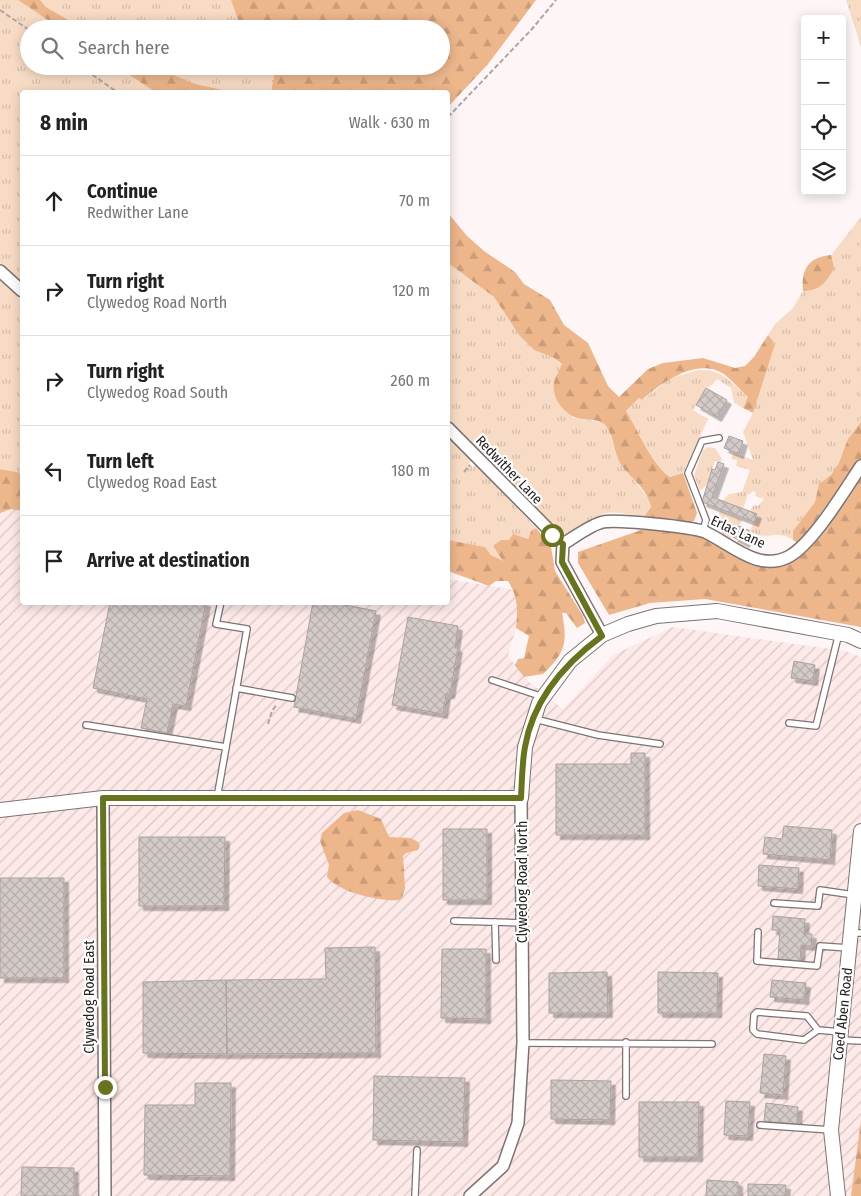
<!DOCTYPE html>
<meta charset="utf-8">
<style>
body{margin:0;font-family:"Fira Sans Condensed",sans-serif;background:#f6f6f6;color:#222}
.controls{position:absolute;right:15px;top:15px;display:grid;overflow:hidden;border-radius:5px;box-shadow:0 2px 12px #0003}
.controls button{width:45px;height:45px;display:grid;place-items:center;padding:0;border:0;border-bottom:1px solid #e0e0e0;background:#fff;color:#222;font:25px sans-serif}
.stop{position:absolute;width:15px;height:15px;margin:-11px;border:4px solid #68731d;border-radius:50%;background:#fff}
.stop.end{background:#68731d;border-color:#fff;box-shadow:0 1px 5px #0008}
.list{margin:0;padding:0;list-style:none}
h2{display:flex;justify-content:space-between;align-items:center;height:65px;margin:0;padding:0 20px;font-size:21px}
h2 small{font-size:16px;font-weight:400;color:#767676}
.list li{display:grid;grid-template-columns:32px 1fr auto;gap:15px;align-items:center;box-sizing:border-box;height:90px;padding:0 20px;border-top:1px solid #e0e0e0}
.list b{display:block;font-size:19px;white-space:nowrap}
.list p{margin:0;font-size:16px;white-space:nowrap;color:#767676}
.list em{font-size:16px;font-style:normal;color:#767676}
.icon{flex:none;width:28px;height:28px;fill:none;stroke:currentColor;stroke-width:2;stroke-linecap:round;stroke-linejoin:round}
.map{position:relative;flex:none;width:861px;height:1196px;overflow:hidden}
.search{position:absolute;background:#fff;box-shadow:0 2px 12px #0003;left:20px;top:20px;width:430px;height:55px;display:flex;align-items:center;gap:12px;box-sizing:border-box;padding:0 18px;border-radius:28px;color:#767676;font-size:19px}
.panel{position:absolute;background:#fff;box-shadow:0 2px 12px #0003;left:20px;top:90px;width:430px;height:515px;border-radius:5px}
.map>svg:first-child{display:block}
</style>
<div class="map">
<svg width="861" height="1196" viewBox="0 0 861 1196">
<defs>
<pattern id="industrial-furrows" width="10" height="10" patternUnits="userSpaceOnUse" patternTransform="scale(1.25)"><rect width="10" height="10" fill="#fce9e8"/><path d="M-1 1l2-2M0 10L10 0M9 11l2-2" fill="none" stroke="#d8c8c7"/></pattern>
<pattern id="grass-tufts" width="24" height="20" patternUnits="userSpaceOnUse" patternTransform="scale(1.25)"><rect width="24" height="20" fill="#f8dbc4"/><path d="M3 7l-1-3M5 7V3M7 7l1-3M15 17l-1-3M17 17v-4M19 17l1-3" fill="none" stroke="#d4bca8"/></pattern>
<pattern id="forest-firs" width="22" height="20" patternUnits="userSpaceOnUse" patternTransform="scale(1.25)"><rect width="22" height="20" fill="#edb68b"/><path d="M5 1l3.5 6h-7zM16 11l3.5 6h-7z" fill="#cb9c78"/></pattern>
<pattern id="building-cross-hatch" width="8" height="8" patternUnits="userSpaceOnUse" patternTransform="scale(1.25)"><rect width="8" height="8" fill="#d4cbc8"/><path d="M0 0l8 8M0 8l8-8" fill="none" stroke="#b6aeac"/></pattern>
<filter id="shadow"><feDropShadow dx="4.5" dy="4.5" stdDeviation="0" flood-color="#0004"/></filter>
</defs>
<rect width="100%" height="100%" fill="#fef6f6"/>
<path fill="url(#industrial-furrows)" d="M0 475 22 481V602H448V579L526 592 508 656 529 682 563 709 613 655 673 627 845 651 861 657V1196H0Z"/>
<path fill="url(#grass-tufts)" d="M0 0H18L61 29H29V66H116L155 92H22V286L0 263Z
M40 0H231L241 29H84L46 7Z
M846 0H861V47Z
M151 66H271L275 71 271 92H232L196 84Z
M861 217V441L850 460 819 485 815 502 793 531V540C777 528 762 543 750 530L758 515 749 512 754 505 758 506 764 499 755 496 756 492 752 491 751 494H748L743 509 722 501 729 494 742 492 750 470 736 466 737 460 731 459 733 453 753 460 743 432 753 413 773 341 768 335 775 324 793 308 803 291Z
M448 263 494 297 519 335 534 350 554 358 562 365 555 395 562 407 574 418 602 422 609 431 618 458 649 500 651 507 643 518C631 515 615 510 603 514 584 521 575 540 553 532L448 423Z
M0 281 5 282 22 302V473L0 469Z
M699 370C725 370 729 382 748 397L743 408 734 403 731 388 717 379 712 385 706 388 693 410 708 419 683 473 670 477C653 465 637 429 626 411L639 398 642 400 671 378Z
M448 437 471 461 469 463 472 467 476 465 536 528 531 531 528 539 509 540 493 546 504 562 491 555 485 547 448 540Z
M707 447 715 448 722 459 720 463 715 461 706 486 700 491 694 475 703 450Z
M720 511 742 520 733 537 727 539 712 523 717 520Z"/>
<path fill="url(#forest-firs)" d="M18 0H40L46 7 84 29H61Z
M231 0H536L488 64 448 107V92H271L275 71 271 66H441V29H241Z
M116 66H151L196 84 232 92H155Z
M448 213 467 236 484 251 515 272 524 284 550 300 564 325 588 343 608 386 619 397 648 369 663 363 703 358 735 368 745 366 754 357 768 335 773 341 774 347 753 413 743 408 748 397C740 390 733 381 725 375 699 356 662 382 642 400L639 398 626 411C637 429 653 466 670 477L683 473 697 513 694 521 684 525 643 518 651 507C647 489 633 480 622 466 613 453 615 435 604 424 598 419 589 420 582 419 566 417 551 399 554 382 555 377 560 370 562 364L554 358 534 350 519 335 494 297 448 263Z
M831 255 834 268C827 282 819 291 803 291 801 270 808 257 831 255Z
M861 422V627L705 599 650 603 609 615 578 563V552L644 529 702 536 748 561 772 567 791 560 834 509 826 506 799 544 793 540V531L815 502 819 484 831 475 839 463 848 439Z
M0 469 22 473V511L11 509 0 513Z
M536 528 551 547 555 571 583 616 585 623 577 628 566 613H562C568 643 565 653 543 674L524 677 515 665 518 659 524 658 529 636 516 628C518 609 518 597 508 581H496L489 586 448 571V540L485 547 491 555 503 561 493 546 501 540H509L513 534 528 539 531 531Z
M358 810 381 819 389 837 411 838 418 842 420 846 418 850 406 853 403 856 405 888 402 898 399 900C381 902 338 892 327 877L329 865 320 841 322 833 344 813Z
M861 1120V1196H851Z"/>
<path fill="url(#building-cross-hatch)" stroke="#aba29f" filter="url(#shadow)" d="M706 388 727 400 717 417 696 405Z
M729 436 743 441 739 454 724 448Z
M718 462 724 464 712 497 757 514 754 522 702 502 712 469 715 470Z
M739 526 750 531 745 543 733 537Z
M110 602H206L186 706 173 704 167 733 141 728 147 699 93 688Z
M313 602H330L376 611 356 719 294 707Z
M408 617 458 626 455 648H458L450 694H446L443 714 392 705Z
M794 661 815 665 813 681 791 678Z
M631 753H645V835H556V764H631Z
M784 826 832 830 830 860 763 854 765 837 782 839Z
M443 829H487V900H443Z
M139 837H225L224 906H139Z
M759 865 799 868 798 889 758 886Z
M0 878H64V978H0Z
M773 916 805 919 804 934H812L811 946 801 945 800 961 778 959 780 930H772Z
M375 947 376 1053 227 1054 226 980 326 979 325 948Z
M442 949H486V1019L441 1018Z
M607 972 608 1013H549V973Z
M658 972 718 973 717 1013H658Z
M226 980 227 1054 143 1053V982Z
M772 980 806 983 804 1000 770 997Z
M764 1054 786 1056 783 1095 760 1093Z
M374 1076 465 1078 463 1142 373 1140Z
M551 1080 611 1081 610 1120 551 1119Z
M195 1083H231L230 1176 144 1175 145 1105H195Z
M726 1101 750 1102 748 1136 724 1135Z
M639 1102H699L698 1157H639Z
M766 1103 798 1107 797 1124 764 1121Z
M22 1167 74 1168V1196H21Z
M707 1180 738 1182V1196H706Z
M748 1184 786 1185 785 1196H748Z"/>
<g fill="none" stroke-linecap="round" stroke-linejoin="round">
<defs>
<path id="service" d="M703 531 706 520 688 473 702 441 719 438
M492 680 543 697
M236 688 292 698
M535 719 598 735 660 744
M789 723 816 726 839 633
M86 725 226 747
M217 798 247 629 216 624 221 602
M774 903 818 906 820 890 854 895
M454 921 523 923
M495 922 496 960
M758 932 757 961 817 966 820 946 849 948
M851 933H861
M818 1030 804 1040 757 1034 753 1030 754 1015 757 1012 807 1016 818 1030 841 1032
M840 1040 861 1041
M523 1043 712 1044
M626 1096V1042
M760 1125 831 1130
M415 1196 417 1150"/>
<path id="minor" d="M0 271 22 291
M448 428 563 544 562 562 602 635
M563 544C575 537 590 525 603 522 616 519 693 527 705 532 731 544 758 572 788 557 812 545 845 490 861 466
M103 798 105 1196
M470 1196 503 1166 518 1123 523 1043 521 798"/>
<path id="tertiary" d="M0 810 103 798H521L525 747 539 703 570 661 602 635 628 624 656 616 717 611 848 635 861 641
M838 1196 831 1130 861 831"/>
</defs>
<use href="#service" stroke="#7c7373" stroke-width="8"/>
<use href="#minor" stroke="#7c7373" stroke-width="14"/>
<use href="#tertiary" stroke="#7c7373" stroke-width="16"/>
<path stroke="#ada6a6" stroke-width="2" stroke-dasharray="5 2.5" stroke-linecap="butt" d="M0 10 29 30
M80 66 117 92
M448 117 532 29 556 0
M464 472 470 465
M268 724 272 711 277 704"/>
<use href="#service" stroke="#fff" stroke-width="5.5"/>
<use href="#minor" stroke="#fff" stroke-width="11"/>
<use href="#tertiary" stroke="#fff" stroke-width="14"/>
</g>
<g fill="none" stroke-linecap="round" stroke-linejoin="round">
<path stroke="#68731d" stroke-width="6" d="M105 1087 103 798H521C522 781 522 763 525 747 533 699 564 664 602 636L562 562 563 544 552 535"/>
</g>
<g text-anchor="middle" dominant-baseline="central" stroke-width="4.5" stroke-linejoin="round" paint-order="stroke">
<g font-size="14" fill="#252121" stroke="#fff">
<text transform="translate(509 470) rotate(46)">Redwither Lane</text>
<text transform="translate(738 532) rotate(25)">Erlas Lane</text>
<text transform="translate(522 882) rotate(-90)">Clywedog Road North</text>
<text transform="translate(89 997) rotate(-90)">Clywedog Road East</text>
<text transform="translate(843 1014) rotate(-84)">Coed Aben Road</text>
</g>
</g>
</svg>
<div class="controls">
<button>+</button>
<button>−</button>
<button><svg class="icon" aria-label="locate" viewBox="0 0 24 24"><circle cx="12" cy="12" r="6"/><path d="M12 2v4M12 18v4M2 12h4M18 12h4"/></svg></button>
<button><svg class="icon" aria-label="layers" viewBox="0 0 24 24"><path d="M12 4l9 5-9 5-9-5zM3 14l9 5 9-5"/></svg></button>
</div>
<div class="stop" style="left:552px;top:535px"></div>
<div class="stop end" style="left:105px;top:1087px"></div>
<div class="search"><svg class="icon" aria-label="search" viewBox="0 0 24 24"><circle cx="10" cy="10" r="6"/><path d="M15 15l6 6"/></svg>Search here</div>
<section class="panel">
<h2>8 min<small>Walk · 630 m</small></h2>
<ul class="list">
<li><svg class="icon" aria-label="ahead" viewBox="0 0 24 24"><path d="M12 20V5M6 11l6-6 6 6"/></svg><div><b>Continue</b><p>Redwither Lane</p></div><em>70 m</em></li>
<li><svg class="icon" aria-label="right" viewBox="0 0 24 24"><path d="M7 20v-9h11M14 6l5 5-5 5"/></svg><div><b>Turn right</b><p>Clywedog Road North</p></div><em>120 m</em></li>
<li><svg class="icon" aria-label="right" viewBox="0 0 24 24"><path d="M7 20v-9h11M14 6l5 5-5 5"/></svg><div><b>Turn right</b><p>Clywedog Road South</p></div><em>260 m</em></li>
<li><svg class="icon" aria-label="left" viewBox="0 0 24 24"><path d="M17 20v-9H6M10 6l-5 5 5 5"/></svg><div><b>Turn left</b><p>Clywedog Road East</p></div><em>180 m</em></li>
<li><svg class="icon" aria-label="arrive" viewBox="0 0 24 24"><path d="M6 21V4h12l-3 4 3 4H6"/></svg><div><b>Arrive at destination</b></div></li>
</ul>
</section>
</div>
